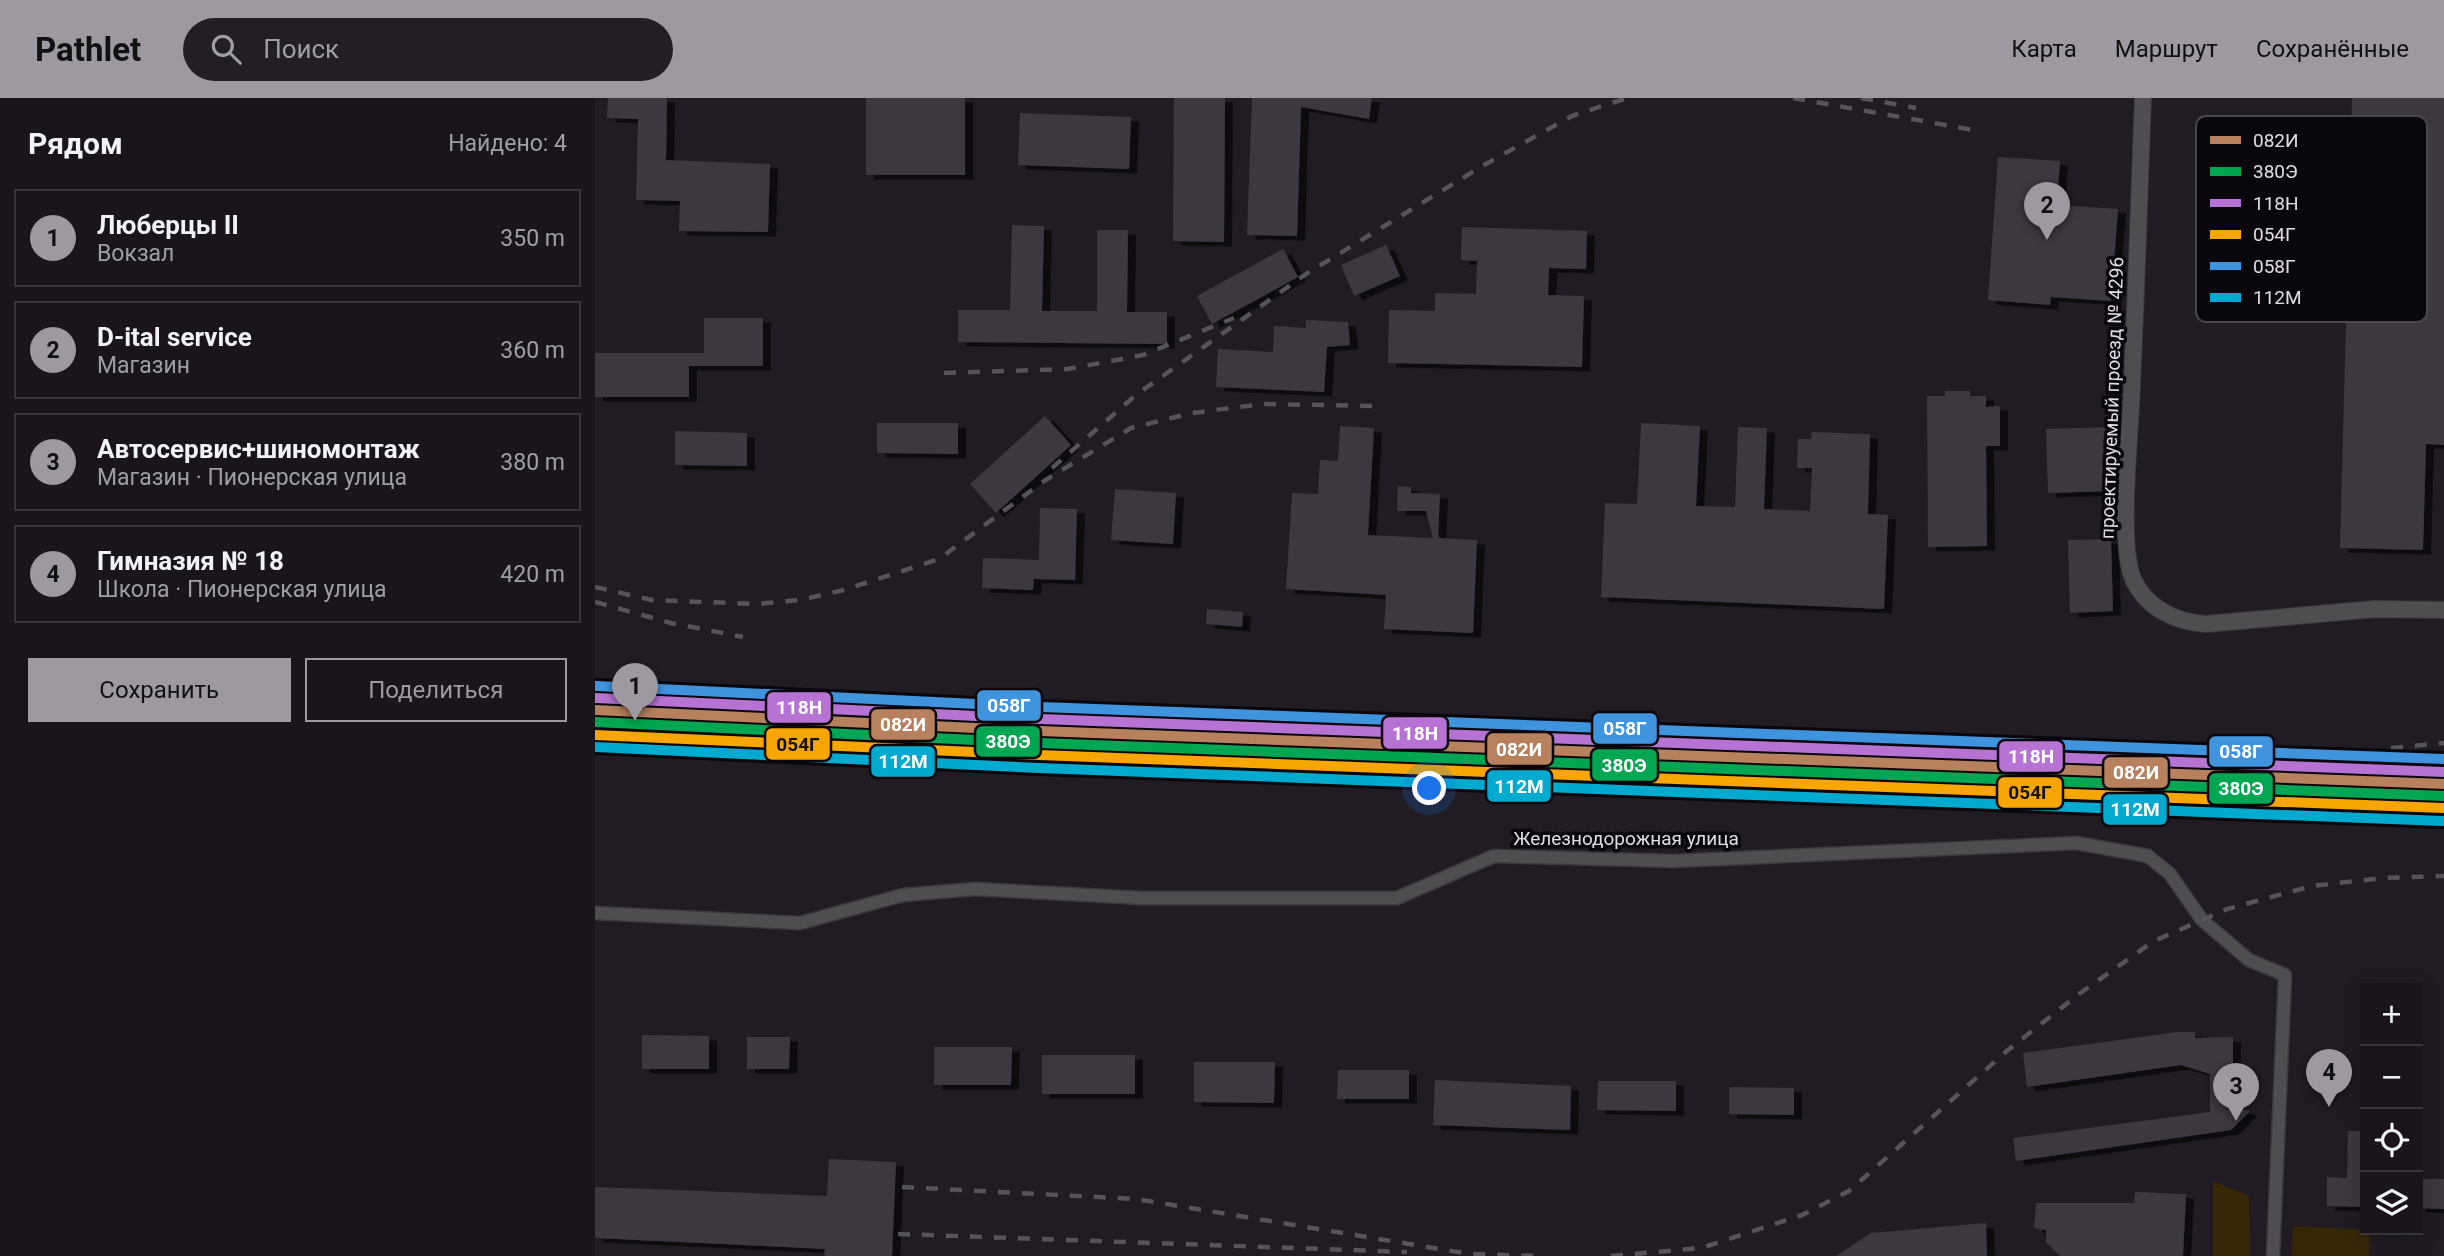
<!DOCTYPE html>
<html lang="ru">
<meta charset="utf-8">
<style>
body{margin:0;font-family:Roboto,sans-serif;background:#221e24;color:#f1f3f6}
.controls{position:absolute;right:21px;bottom:21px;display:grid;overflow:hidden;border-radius:0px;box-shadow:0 4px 18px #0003}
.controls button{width:63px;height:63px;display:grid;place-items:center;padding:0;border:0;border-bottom:2px solid #37343a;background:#19151b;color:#f1f3f6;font:35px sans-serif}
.you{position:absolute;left:835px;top:691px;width:24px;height:24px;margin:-18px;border:5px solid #fff;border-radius:50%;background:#1a73e8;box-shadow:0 0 0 10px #1a73e833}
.badge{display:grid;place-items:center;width:46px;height:46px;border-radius:50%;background:#9e98a1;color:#111;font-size:23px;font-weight:700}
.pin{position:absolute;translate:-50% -58px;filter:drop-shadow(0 2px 4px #0008)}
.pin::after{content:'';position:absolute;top:37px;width:24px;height:21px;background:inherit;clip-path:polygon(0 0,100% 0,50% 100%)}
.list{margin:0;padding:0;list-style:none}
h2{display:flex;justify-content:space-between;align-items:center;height:91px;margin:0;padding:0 28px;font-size:30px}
h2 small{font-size:23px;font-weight:400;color:#9f9fa3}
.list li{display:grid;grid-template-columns:46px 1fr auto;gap:21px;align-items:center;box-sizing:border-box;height:98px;margin:0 14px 14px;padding:0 14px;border:2px solid #37343a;border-radius:0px}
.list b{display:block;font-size:26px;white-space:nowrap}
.list p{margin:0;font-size:23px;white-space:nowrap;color:#9f9fa3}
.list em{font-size:23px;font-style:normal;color:#9f9fa3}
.actions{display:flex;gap:14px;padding:21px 28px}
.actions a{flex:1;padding:16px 0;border:2px solid #9e98a1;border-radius:0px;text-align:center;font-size:24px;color:#9e98a1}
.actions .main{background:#9e98a1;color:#111}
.icon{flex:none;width:38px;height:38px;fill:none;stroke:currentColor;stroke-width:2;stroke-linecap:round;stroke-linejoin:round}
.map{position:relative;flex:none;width:1849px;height:1158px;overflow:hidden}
header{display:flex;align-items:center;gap:42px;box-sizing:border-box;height:98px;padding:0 35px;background:#9e98a1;color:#111}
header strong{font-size:33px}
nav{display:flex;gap:38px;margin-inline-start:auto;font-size:24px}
.search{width:490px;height:63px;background:#221e24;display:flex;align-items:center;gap:18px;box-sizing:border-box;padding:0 24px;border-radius:38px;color:#9f9fa3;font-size:26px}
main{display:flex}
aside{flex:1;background:#19151b}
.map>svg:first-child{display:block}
</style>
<header>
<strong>Pathlet</strong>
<div class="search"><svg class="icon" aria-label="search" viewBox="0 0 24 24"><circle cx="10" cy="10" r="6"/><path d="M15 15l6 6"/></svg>Поиск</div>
<nav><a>Карта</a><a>Маршрут</a><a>Сохранённые</a></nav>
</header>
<main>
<aside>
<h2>Рядом<small>Найдено: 4</small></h2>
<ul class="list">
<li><span class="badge">1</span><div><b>Люберцы II</b><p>Вокзал</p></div><em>350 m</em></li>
<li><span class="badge">2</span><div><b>D-ital service</b><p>Магазин</p></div><em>360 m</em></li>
<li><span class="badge">3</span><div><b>Автосервис+шиномонтаж</b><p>Магазин · Пионерская улица</p></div><em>380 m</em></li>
<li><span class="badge">4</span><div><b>Гимназия № 18</b><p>Школа · Пионерская улица</p></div><em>420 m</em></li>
</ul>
<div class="actions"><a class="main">Сохранить</a><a>Поделиться</a></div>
</aside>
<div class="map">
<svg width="1849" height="1158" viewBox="0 0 1849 1158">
<defs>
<filter id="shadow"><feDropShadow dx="8" dy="4.5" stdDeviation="0" flood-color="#0009"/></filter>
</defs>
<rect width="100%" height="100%" fill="#211c24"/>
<path fill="#362707" d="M1618 1083 1654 1098 1655 1158H1618Z
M1698 1128 1775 1132 1774 1158H1697Z"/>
<path fill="#3d3741" filter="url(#shadow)" d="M13 0H72L71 62 175 66 173 134 84 133 85 103 41 102 43 21 12 20Z
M271 0H370V77H271Z
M579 0H630L629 144 578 143Z
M657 0H777L774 21 706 9 702 138 652 137Z
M1757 0H1849V347L1831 346 1828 452 1745 450Z
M425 15 536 19 534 71 423 67Z
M1403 59 1465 63 1462 107 1523 111 1516 203 1456 199 1455 207 1393 202Z
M417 127 449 128 447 213H502V132H533L532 214H572V246L363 244V212H415Z
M867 129 992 133 991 171 954 170 953 197 989 198 987 269 793 265 794 212 840 213V195L881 196 882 163 866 162Z
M791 147 805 178 759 198 746 167Z
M688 151 703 179 617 226 602 198Z
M109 220H168V268H94V299H0V255H109Z
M711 222 753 224 755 247 732 249 729 294 621 289 623 251 678 254 679 228 711 230Z
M1350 293H1375V298H1391V309L1405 308V348H1391L1392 448 1333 449 1332 298H1350Z
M450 318 476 347 401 415 375 386Z
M282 325H363V356L282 355Z
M1046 325 1105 328 1101 408 1140 409 1143 329 1172 330 1169 411 1215 413 1217 370H1202L1203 341H1216L1217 334 1275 336 1273 416 1293 417 1289 511 1006 499 1010 405 1042 406Z
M745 328 779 330 773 437 838 440 831 413H802L803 388 816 389V395L845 396 843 440 882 442 878 535 789 531 791 497 691 491 697 395 723 396 725 362 743 363Z
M1516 329 1518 393 1453 395 1451 331Z
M80 333 152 335V368L80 367Z
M520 391 581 395 578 446 516 442Z
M445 410 482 411 480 482 439 481 438 492 387 490 388 460 444 462Z
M1516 441 1518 513 1475 515 1473 442Z
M612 511 648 514 647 529 611 526Z
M1583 934H1600V940L1638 939V1009L1655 1013 1636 1032 1421 1063 1418 1040 1615 1014V976L1586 967 1432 989 1428 955Z
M47 937 114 938V971H47Z
M152 939H195L194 971H152Z
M339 949H417L416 987H339Z
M447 957H540V996H447Z
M599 964H680L679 1005 599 1004Z
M743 972H814V1001H742Z
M840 982 976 988 975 1032 838 1027Z
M1003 983H1081V1013L1002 1012Z
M1134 989 1199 990V1017L1134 1016Z
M1753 1033H1770V1109L1732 1108V1079L1752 1080Z
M234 1061 301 1064 297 1158H229L230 1151 0 1140V1089L232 1098Z
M1823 1081H1849V1111L1823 1110Z
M1540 1094 1591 1096 1588 1158H1465L1451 1144V1132L1439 1130 1441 1105H1539Z
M1391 1125 1392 1158H1241L1276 1135Z"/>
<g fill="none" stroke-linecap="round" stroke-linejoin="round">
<defs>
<path id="minor" d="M0 815 205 825 308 797 380 791 547 800H802L899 758 1079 763 1482 745 1553 758 1575 776 1607 822 1654 862 1690 877 1678 1158"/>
<path id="tertiary" d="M1548 0C1544 102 1541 205 1536 307 1534 347 1524 448 1538 481 1552 511 1581 524 1611 526L1780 511 1849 512"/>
</defs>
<use href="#minor" stroke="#3c383e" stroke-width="15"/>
<use href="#tertiary" stroke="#3c383e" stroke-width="18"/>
<use href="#minor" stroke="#504d51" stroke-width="12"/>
<use href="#tertiary" stroke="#504d51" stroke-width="16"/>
<path stroke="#575458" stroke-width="4.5" stroke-dasharray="12 12" stroke-linecap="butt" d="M1198 0 1384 33
M1266 0 1321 10
M349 275 473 271 548 257 639 220
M457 370 541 297 711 176 889 67 977 18 1032 0
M0 489 57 502 162 506 205 502 249 492 344 461 449 383 536 330 597 315 668 306 781 308
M0 504 76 525 148 539
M1796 650 1849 645
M307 1089 541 1101 875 1156 943 1158
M303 1136 812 1154
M1016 1158 1106 1150 1207 1117 1254 1093 1413 952 1484 896 1559 843 1632 811 1717 788 1788 780 1849 778"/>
<defs>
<path id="rail-1" d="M0 612 445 633 1849 686"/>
<path id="rail-2" d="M0 624 445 645 1849 698"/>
<path id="rail-3" d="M1 600 446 621 1849 674"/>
<path id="rail-4" d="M0 637 444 657 1848 710"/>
<path id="rail-5" d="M1 588 446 609 1849 661"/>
<path id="rail-6" d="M0 649 444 670 1848 723"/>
</defs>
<use href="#rail-1" stroke="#09060c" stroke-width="16"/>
<use href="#rail-2" stroke="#09060c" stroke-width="16"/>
<use href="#rail-3" stroke="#09060c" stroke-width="16"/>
<use href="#rail-4" stroke="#09060c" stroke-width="16"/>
<use href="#rail-5" stroke="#09060c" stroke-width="16"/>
<use href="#rail-6" stroke="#09060c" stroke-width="16"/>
<use href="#rail-1" stroke="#b6815c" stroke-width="10"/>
<use href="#rail-2" stroke="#00a651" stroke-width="10"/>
<use href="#rail-3" stroke="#b673d3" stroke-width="10"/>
<use href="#rail-4" stroke="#f7a600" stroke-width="10"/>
<use href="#rail-5" stroke="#4094de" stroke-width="10"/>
<use href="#rail-6" stroke="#00a9ce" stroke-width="10"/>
</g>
<g text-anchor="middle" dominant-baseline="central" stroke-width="7" stroke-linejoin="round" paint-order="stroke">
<g font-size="19" fill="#e1dbe5" stroke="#09060c">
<text transform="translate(1517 300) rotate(-88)">проектируемый проезд № 4296</text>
<text x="1031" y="740">Железнодорожная улица</text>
</g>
</g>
<rect x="1601" y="18" width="231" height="206" rx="10" fill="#09060c" stroke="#4a464d" stroke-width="2"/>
<rect x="1615" y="38" width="31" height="8" fill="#b6815c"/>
<rect x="1615" y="69" width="31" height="9" fill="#00a651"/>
<rect x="1615" y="101" width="31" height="8" fill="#b673d3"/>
<rect x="1615" y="132" width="31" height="9" fill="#f7a600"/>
<rect x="1615" y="164" width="31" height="8" fill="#4094de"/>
<rect x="1615" y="195" width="31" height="9" fill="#00a9ce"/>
<g font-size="19" fill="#e1dbe5">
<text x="1658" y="49">082И</text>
<text x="1658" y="80">380Э</text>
<text x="1658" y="112">118Н</text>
<text x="1658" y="143">054Г</text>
<text x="1658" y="175">058Г</text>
<text x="1658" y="206">112М</text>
</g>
<g stroke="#09060c" stroke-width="2.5">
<rect x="381" y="591" width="66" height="33" rx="7" fill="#4094de"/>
<rect x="171" y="593" width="66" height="33" rx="7" fill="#b673d3"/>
<rect x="275" y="610" width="66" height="33" rx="7" fill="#b6815c"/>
<rect x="997" y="614" width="66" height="33" rx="7" fill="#4094de"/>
<rect x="787" y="618" width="66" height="34" rx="7" fill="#b673d3"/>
<rect x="380" y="627" width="66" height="33" rx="7" fill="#00a651"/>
<rect x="170" y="629" width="66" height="34" rx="7" fill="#f7a600"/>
<rect x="891" y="634" width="67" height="34" rx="7" fill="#b6815c"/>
<rect x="1613" y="637" width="66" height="33" rx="7" fill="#4094de"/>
<rect x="1403" y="642" width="66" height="33" rx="7" fill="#b673d3"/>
<rect x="275" y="647" width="66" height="33" rx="7" fill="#00a9ce"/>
<rect x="996" y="650" width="67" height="34" rx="7" fill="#00a651"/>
<rect x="1508" y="658" width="66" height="33" rx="7" fill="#b6815c"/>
<rect x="891" y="671" width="66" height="34" rx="7" fill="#00a9ce"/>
<rect x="1613" y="674" width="66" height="33" rx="7" fill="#00a651"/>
<rect x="1402" y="678" width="66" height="33" rx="7" fill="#f7a600"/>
<rect x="1507" y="695" width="66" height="33" rx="7" fill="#00a9ce"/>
</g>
<g font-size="19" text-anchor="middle" font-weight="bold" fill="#fff">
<text x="414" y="614">058Г</text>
<text x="204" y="616">118Н</text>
<text x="308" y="633">082И</text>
<text x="1030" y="637">058Г</text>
<text x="820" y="642">118Н</text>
<text x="413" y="650">380Э</text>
<text x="924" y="658">082И</text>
<text x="1646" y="660">058Г</text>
<text x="1436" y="665">118Н</text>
<text x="308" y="670">112М</text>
<text x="1029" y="674">380Э</text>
<text x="1541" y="681">082И</text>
<text x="924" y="695">112М</text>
<text x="1646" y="697">380Э</text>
<text x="1540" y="718">112М</text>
</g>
<g font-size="19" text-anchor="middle" font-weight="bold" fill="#111">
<text x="203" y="653">054Г</text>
<text x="1435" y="701">054Г</text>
</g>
</svg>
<div class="controls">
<button>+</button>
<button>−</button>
<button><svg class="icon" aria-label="locate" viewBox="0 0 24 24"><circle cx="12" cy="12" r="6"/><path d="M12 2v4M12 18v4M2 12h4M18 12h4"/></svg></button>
<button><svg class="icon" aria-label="layers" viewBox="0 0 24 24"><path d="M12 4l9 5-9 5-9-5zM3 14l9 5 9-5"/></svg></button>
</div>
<div class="you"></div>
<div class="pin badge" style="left:40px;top:623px">1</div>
<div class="pin badge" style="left:1452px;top:142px">2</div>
<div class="pin badge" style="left:1641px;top:1023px">3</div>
<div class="pin badge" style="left:1734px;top:1009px">4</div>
</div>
</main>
